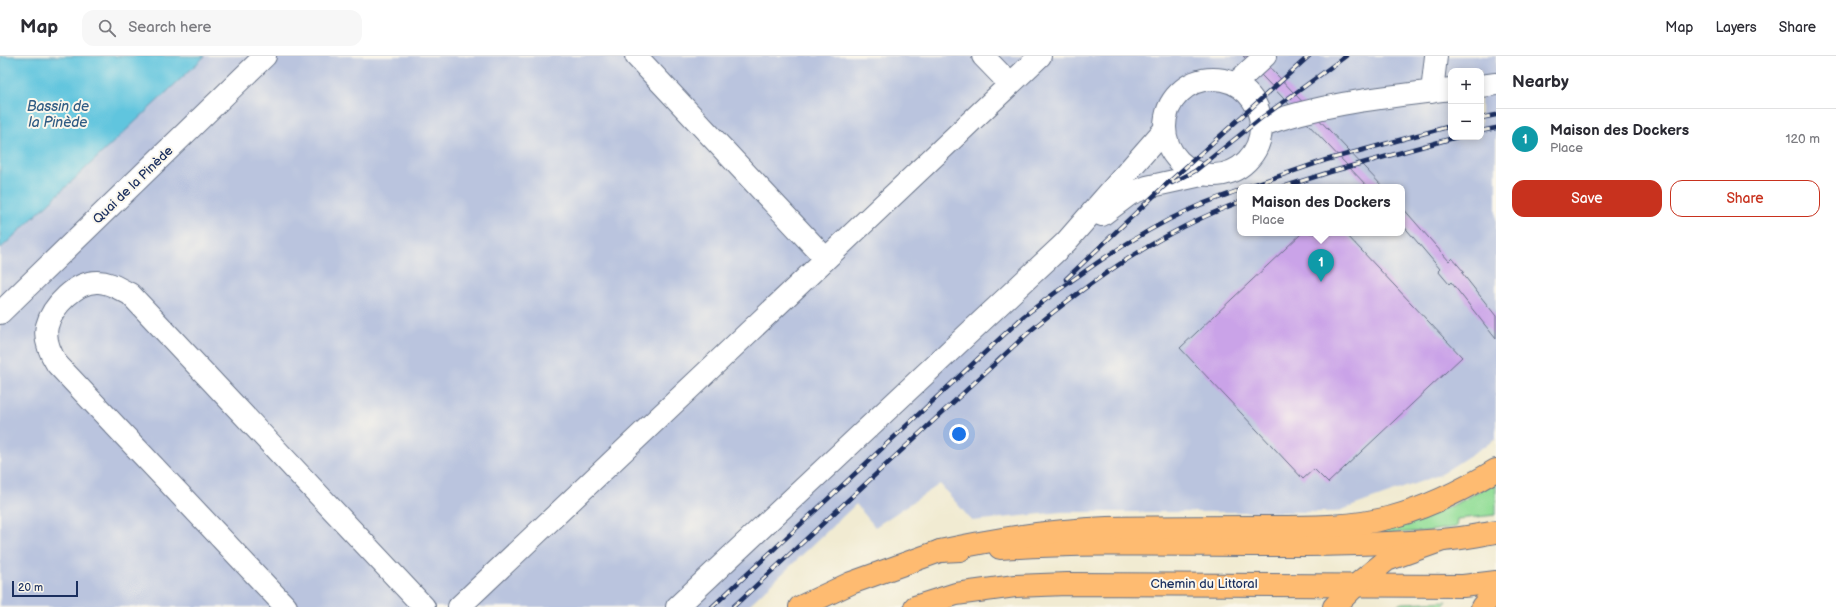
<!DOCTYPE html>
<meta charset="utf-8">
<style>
body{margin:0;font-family:"Balsamiq Sans",sans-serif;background:#f7f7f7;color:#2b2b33}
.controls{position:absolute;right:12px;top:12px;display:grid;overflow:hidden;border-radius:8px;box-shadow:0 2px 10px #0003}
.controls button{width:36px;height:36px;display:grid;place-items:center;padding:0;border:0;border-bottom:1px solid #e1e1e2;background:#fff;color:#2b2b33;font:20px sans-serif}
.scale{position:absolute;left:12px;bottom:10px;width:66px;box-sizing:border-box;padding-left:4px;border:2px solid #1b2f5e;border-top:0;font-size:11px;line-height:14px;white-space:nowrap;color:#1b2f5e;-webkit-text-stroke:3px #fbf7ec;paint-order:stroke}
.you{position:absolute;left:959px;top:378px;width:14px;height:14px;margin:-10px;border:3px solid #fff;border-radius:50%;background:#1a73e8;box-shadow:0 0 0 6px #1a73e833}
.badge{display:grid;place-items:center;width:26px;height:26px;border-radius:50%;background:#c8321e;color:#fff;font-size:13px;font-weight:700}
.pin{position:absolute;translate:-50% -33px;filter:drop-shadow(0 1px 2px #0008)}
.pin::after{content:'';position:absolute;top:21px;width:14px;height:12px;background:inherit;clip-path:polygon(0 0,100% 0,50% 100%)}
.popup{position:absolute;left:1237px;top:128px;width:168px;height:52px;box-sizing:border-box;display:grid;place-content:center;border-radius:8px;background:#fff;filter:drop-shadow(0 1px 3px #0005);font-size:13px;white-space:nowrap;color:#7c7c81}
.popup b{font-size:15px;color:#2b2b33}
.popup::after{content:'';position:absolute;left:50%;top:100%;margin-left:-8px;border:8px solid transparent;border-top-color:#fff}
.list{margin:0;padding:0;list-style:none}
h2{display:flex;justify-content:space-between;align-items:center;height:52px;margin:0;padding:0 16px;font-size:17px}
h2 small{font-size:13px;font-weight:400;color:#7c7c81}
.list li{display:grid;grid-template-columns:26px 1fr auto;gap:12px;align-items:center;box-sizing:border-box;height:60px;padding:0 16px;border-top:1px solid #e1e1e2}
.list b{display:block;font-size:15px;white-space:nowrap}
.list p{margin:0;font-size:13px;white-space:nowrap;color:#7c7c81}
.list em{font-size:13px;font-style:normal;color:#7c7c81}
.actions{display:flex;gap:8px;padding:12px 16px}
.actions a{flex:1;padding:9px 0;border:1px solid #c8321e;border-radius:12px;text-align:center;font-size:14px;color:#c8321e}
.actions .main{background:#c8321e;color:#fff}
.icon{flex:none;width:22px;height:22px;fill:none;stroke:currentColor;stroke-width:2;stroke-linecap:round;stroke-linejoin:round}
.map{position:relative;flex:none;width:1496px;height:551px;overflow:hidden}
header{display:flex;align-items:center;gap:24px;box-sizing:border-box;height:56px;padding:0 20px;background:#fff;border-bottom:1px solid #e1e1e2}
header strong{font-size:19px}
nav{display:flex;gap:22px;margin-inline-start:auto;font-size:14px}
.search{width:280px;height:36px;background:#f7f7f7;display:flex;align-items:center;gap:10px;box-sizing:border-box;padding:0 14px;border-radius:12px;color:#7c7c81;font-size:15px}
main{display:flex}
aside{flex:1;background:#fff}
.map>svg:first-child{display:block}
</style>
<header>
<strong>Map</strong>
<div class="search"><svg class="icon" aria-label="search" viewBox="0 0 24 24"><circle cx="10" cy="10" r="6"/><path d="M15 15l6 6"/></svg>Search here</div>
<nav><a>Map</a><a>Layers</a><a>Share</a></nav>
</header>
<main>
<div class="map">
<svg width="1496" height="551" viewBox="0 0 1496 551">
<rect width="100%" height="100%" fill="#fbf7ec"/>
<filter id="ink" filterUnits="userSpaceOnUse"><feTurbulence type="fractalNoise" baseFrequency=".025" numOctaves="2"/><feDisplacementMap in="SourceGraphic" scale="8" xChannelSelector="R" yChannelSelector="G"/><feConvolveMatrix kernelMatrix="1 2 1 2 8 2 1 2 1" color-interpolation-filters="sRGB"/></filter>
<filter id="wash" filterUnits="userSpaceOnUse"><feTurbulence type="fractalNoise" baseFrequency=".012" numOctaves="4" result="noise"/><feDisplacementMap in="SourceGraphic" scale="16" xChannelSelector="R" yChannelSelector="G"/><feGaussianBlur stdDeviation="0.9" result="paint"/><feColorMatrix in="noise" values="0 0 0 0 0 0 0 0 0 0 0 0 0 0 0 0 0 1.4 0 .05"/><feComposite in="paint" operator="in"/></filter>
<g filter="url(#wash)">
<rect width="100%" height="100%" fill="#f1ebd2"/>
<path fill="#bac4de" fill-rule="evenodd" d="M205 0H1496V383L1439 419 1336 456H1061L972 465 940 428 875 471 856 448 747 551H0V193ZM1451 15H1481V81H1451ZM1240 131H1402V177H1240Z"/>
<path fill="#96df9a" stroke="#58877c" d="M1496 424V459L1457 463 1456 471 1430 475 1378 478 1374 474 1428 460 1466 443Z
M1447 545 1442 551H1392L1403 547Z"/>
<path fill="#60c5de" stroke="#3e7a9e" d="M0 0H205L0 193Z"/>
<g id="blocks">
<path fill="#caa3e8" d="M1243 0H1259L1383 131H1368Z
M1402 151 1449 205 1452 202 1464 216 1462 217 1496 260V283L1451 226 1449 228 1438 215 1440 213 1402 168Z
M1302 177H1345L1462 301 1328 427 1314 413 1303 423 1180 292Z"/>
</g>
</g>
<g filter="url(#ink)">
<use href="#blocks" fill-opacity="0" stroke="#667187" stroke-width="1"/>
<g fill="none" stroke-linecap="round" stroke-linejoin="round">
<defs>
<path id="minor" d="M636 0 826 203
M983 0 1010 28
M1165 71a48 48 0 1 1 96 0a48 48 0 1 1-96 0Z
M1235 28 1265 0
M1481 30 1496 28
M1432 36 1436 0
M1260 70C1321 47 1387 41 1451 33
M1102 159 1130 138 1147 131 1206 118
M0 257 265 0
M286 551 57 308C50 297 44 283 47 270 52 250 77 225 98 226 110 226 119 233 130 238L424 551
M459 551 1040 0
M677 551 1066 186 1165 73"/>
<path id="major" d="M1000 492C1147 483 1295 495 1442 484 1460 483 1478 479 1496 476
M800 551 851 527 940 495 960 494
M915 551 956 538 1015 530 1067 528 1463 530 1496 526"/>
<path id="highway" d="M940 495C995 483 1050 474 1107 472 1160 471 1213 471 1265 471 1307 471 1350 472 1392 461 1429 451 1463 434 1496 414
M1334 551 1356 529 1387 504 1443 484
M1482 551 1496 534"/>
</defs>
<use href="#minor" stroke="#667187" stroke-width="24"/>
<use href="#major" stroke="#667187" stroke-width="24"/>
<use href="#highway" stroke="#667187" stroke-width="24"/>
<use href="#minor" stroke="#fff" stroke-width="22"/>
<use href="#major" stroke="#febb71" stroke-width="22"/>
<use href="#highway" stroke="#febb71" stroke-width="22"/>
<defs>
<path id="rail" d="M1481 62 1496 59
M1481 75 1496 72
M1172 127 1195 115 1260 63 1346 0
M1247 131 1326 104 1451 70
M1283 131 1330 116 1457 81
M1066 223 1159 135 1309 0
M712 551 1024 260C1077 220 1131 180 1191 153 1207 145 1224 140 1240 134
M733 551 1030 275C1093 223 1162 175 1240 146"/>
</defs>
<use href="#rail" stroke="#1b2f5e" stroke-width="4.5"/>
<use href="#rail" stroke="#fbf7ec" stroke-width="3" stroke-dasharray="9" stroke-linecap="butt"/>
</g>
</g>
<g text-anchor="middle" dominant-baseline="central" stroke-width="4" stroke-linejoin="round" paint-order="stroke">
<g font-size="13" fill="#1b2f5e" stroke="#fbf7ec">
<text transform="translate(133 129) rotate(-44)">Quai de la Pinède</text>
<text x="1204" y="528">Chemin du Littoral</text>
</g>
<g font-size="14" font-style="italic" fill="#305c84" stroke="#fbf7ec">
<text x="58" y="50">Bassin de<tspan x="58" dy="16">la Pinède</tspan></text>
</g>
</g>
</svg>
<div class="controls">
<button>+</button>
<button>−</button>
</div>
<div class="scale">20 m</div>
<div class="you"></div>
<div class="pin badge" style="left:1321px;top:226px;background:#0f9aa8">1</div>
<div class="popup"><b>Maison des Dockers</b>Place</div>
</div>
<aside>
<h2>Nearby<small></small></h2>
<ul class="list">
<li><span class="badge" style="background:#0f9aa8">1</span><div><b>Maison des Dockers</b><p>Place</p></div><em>120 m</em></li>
</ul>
<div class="actions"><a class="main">Save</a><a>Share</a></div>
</aside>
</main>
